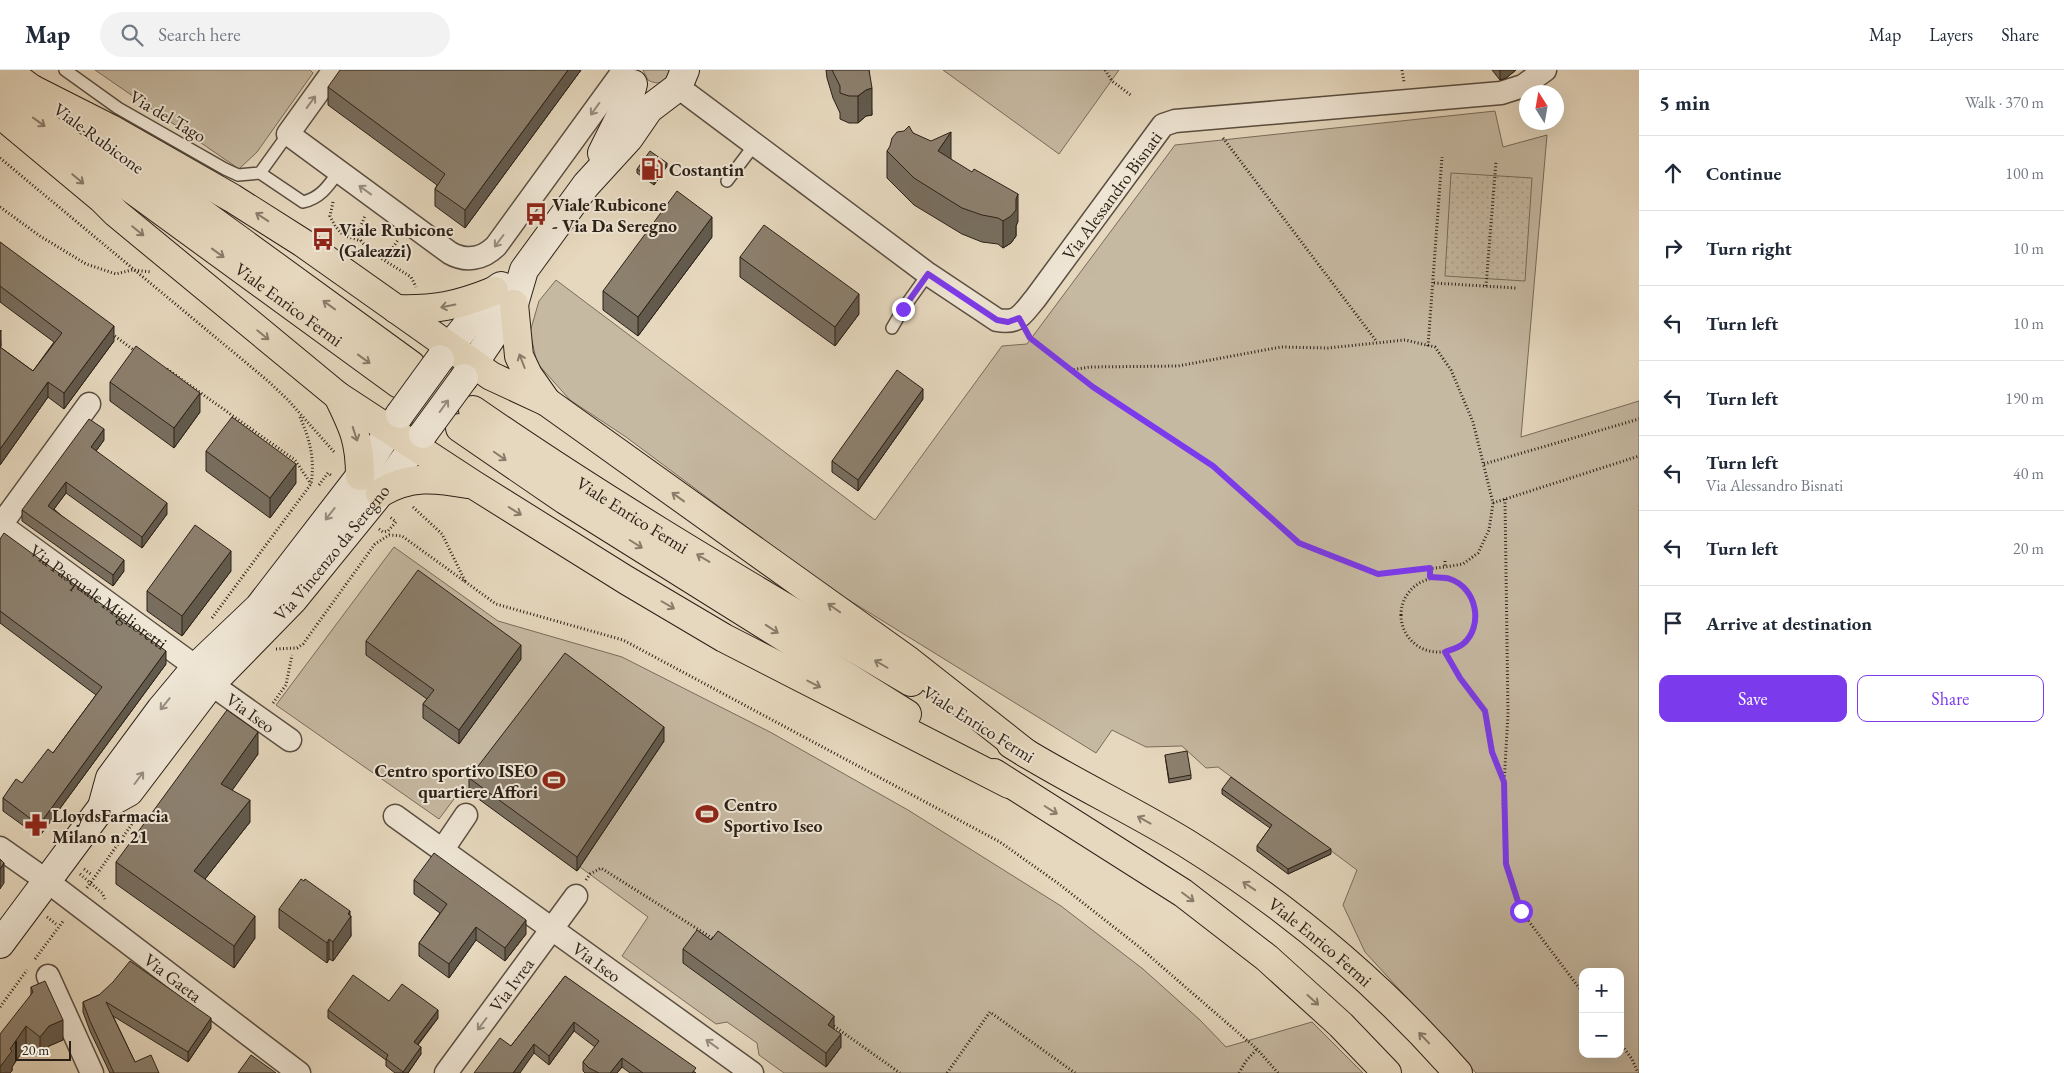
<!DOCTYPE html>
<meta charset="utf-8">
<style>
body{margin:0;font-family:"EB Garamond",serif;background:#f2f2f3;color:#1f2937}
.controls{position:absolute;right:15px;bottom:15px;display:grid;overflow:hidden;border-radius:10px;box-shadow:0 5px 20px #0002}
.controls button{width:45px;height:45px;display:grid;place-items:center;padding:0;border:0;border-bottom:1px solid #e0e1e3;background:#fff;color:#1f2937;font:25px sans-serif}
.compass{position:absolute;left:1519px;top:15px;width:45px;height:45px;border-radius:50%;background:#fff;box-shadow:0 5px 20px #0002;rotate:349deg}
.scale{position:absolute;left:15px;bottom:12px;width:56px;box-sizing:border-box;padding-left:5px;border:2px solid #2b2017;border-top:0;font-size:14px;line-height:18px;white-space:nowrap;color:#2b2017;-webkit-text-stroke:4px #efe6d5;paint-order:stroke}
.stop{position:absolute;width:15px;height:15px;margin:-11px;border:4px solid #7c3aed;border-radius:50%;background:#fff}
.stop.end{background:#7c3aed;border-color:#fff;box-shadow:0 1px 5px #0008}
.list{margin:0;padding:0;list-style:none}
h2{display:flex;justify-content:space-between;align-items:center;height:65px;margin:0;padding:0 20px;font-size:21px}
h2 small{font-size:16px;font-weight:400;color:#747a83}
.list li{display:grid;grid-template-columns:32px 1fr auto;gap:15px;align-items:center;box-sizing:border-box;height:75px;padding:0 20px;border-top:1px solid #e0e1e3}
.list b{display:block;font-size:19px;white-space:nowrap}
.list p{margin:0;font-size:16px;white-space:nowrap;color:#747a83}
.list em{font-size:16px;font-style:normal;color:#747a83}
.actions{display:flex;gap:10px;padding:15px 20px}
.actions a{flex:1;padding:11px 0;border:1px solid #7c3aed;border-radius:10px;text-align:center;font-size:18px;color:#7c3aed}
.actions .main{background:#7c3aed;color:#fff}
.icon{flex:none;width:28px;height:28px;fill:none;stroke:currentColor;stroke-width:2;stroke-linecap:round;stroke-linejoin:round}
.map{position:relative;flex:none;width:1639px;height:1003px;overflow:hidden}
header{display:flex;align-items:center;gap:30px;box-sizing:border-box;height:70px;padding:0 25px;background:#fff;border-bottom:1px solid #e0e1e3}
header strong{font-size:24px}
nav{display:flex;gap:28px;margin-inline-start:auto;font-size:18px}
.search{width:350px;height:45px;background:#f2f2f3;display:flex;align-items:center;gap:12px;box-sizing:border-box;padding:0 18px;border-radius:28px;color:#747a83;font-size:19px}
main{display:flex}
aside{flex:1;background:#fff}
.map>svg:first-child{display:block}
</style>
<header>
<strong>Map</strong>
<div class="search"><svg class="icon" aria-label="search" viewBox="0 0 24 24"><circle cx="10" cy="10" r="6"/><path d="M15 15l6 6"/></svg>Search here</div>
<nav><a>Map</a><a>Layers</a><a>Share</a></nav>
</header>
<main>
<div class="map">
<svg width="1639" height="1003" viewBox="0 0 1639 1003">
<defs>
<pattern id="garden-dots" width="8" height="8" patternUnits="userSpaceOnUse" patternTransform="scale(1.25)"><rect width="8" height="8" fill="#c6b9a2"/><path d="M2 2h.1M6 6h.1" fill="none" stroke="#aa9f8b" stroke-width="1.8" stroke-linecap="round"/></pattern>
</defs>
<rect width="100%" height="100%" fill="#e6d8be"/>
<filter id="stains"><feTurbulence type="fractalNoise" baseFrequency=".004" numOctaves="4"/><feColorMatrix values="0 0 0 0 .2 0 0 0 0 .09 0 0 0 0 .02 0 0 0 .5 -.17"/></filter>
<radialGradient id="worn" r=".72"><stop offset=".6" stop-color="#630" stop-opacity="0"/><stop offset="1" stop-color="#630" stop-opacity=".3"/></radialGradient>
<path fill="#c6b9a2" stroke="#786c5c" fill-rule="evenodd" d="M95 0H310L313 3 257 82 239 99Z
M643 0H671C669 12 658 16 648 10Z
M943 0H1119L1059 84Z
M1495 41 1503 77 1547 65 1521 367 1639 331V1003H1476L1365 882 1343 835 1357 800 1218 697 1206 698 1182 676 1146 677 1112 660 1096 683 823 514 626 367 570 330 537 293 530 262 539 231 556 210 875 450 1002 276 1027 274 1175 75ZM1583 902H1620V984H1583Z
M394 477 498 551 622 587 770 662 908 740 1061 836 1143 899 1200 950 1226 977 1312 952 1363 1003H784L759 985 757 973 727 952 716 954 622 886 648 847 580 797 577 801 463 717 439 749 276 635Z"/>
<path fill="url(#garden-dots)" stroke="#786c5c" d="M1451 103 1532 108 1525 211 1445 206Z"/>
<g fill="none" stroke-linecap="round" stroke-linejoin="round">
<defs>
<path id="lane" d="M65 0 118 38 225 99 238 105 260 103
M260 103 303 132C321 128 329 115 339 101
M260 103 288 64
M727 111 755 74
M892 258 903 239 928 204"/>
<g id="street">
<path d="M334 0 288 64 450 183C466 192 483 189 496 176L624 0"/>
<path id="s1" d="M678 17 928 204 997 250C1019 254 1022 244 1035 229L1163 55 1175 51 1501 23 1523 16 1545 0"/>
<path id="s2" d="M1 455 196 597"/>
<path d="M0 456 89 334"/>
<path id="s3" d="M211 614 290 670"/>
<path id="s4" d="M395 746 752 1003"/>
<path id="s5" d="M0 778 47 811 299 1003"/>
<path d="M443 779 466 745"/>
<path d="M48 906 92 1003"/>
<path id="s6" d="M446 1003 576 826"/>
</g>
<g id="secondary">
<path d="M602 83 629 29 633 14"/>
<path d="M440 289 494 221 501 216"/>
<path d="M464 308 514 234 524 200 586 115 629 68 649 39 678 17 685 0"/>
<path id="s7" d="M102 737 129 722 211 614 293 530 380 423 423 364"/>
<path d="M0 874 102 737 110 708 161 639 196 597 259 537 360 406 400 344"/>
</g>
<g id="highway">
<path d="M6 0 47 30"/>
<path d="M32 19 111 59 232 128 303 173 491 306 547 332 909 591 1027 684"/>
<path id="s8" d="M0 23 399 314"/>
<path d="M0 44 102 129 116 143 338 326 474 415 626 510 724 568 1009 714"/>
<path d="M106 73 411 295"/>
<path d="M514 234 519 286 528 305 547 332"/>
<path d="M396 239C435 240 457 236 494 221"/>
<path d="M338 326C353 357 360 370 360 406"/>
<path id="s9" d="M473 340C614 438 763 524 911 612"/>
<path d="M460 358 565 430 907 644"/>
<path d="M380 423C410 405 435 408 468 414"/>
<path id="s10" d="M1011 674C1068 710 1129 738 1186 773 1287 836 1380 914 1458 1003"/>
<path d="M994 703 1183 823 1267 888 1341 955 1387 1003"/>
</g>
</defs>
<use href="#lane" stroke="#5a4e41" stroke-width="14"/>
<use href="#street" stroke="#5a4e41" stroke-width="25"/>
<use href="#secondary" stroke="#2b2017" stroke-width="30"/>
<use href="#highway" stroke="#2b2017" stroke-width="30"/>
<path stroke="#2b2017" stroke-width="3" stroke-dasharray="1 2.5" stroke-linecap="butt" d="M1105 0 1112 11 1132 26
M1402 0 1404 12
M1223 68 1377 272
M0 88 268 311 288 330 335 383
M333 132 330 146 335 156 343 165 361 171 371 182 411 207 416 217
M0 137 40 166 86 194 116 204 132 200 152 202
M361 171 359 160 365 146
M385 189 398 170
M1434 213 1516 218
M1486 216 1496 92
M112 264 135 281
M1028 264 1030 268 1093 317 1213 396 1299 473 1378 504 1445 497 1463 494 1478 483 1489 460 1493 433 1473 352 1451 300 1435 277 1405 270 1328 278 1281 277 1178 296 1090 297 1071 300
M1428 276 1442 87
M167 299 295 390 311 414
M1484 394 1639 349
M319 415 328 403 332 406
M1505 429 1508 644 1503 732 1506 794 1521 841 1583 923
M1493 433 1639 386
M413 437 442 464 466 513
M379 459 383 462 388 461 396 452 390 447
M1445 491V497
M1401 545a37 37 0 1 1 74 0a37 37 0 1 1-74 0Z
M212 548 311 414C315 389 310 370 300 347
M276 579 297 578 303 574 375 474 389 465 402 466 496 534 623 570 1000 772 1059 814 1138 876 1257 979 1278 1003
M1445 582 1460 607 1485 641 1492 682 1503 709
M273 633 286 615 292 585
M84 799 92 805
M80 804 102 823 105 829
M586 810 590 804 601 798 715 870
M87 818 139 744
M47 847 56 854
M35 889 64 850
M0 937 27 900
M831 954 900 1003
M1620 973 1632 989 1638 1003
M947 1003 990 942 1075 1003
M1239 1003 1246 991 1257 979"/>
<use href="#lane" stroke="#efe6d5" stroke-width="11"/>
<use href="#street" stroke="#efe6d5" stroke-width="22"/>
<use href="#secondary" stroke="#efe6d5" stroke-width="28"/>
<use href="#highway" stroke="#e6d8be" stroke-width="28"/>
<defs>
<path id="secondary-bridge" d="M400 344 440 289
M423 364 464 308"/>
</defs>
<use href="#secondary-bridge" stroke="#2b2017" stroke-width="30" stroke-linecap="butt"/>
<use href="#secondary-bridge" stroke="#efe6d5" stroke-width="28"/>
</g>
<path fill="#786e5f" stroke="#2b2017" d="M581 0 465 158 435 136V119L437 115 328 35V17Z
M826 0H869L872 45 866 46 858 53H849L840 49V43L833 28 827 8Z
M1492 0H1516L1506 8 1500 10Z
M913 63 951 89 1018 151 1016 156V166L1011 173 1003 178 998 174 982 172 962 164 914 135 887 108V81Z
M667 96 654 115 637 103V99Z
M712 167 638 266 603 240V221Z
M0 172 114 271 64 339 48 327 0 395V260L1 276 0 277 33 301 54 272 0 232Z
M740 187 859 244 835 276 740 207Z
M110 312 200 342 174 378 110 331Z
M923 329 858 421 832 402V391Z
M104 370 96 381 167 444 142 478 66 423 54 439 124 501 113 516 22 451V440Z
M206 381 296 413 270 448 206 401Z
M0 469 166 594 39 767 3 741V728L22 713 53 683 96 625 0 553Z
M231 501 182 566 147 541V521Z
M366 571 521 589 459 674 423 648V634L427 629 366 585Z
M664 671 577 801 469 722V708Z
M258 684 232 720 250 752 205 809 255 868 234 898 116 814V792Z
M1165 685 1191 705V709L1169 713Z
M1222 719 1331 784 1288 804 1257 781V776L1270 758 1222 724Z
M414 810 526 864 505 891 476 870 449 908 419 886V873L440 843 414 824Z
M279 839 350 845 351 866 333 891 329 889 327 893 279 858Z
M711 870 834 959 841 977 826 997 683 893V879Z
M565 906 696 1003H630L622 997 617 1003H585L583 1001V992L595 977 574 961 549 995 534 983 511 976Z
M31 917 63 970 49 976 40 987 26 976 12 997V1001L10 1003H0L31 924Z
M99 925 211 958 188 992 113 946 135 992 159 1003H110L90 961 83 942V932Z
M389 931 438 948 418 975 421 984 408 1003H395L386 996V990L328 948V940Z"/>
<path fill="#625a4d" stroke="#2b2017" d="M568 0H581L465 158V140Z
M1500 0H1516L1506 8 1500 10Z
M872 18V45L866 46 858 53V26L866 20Z
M951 62V89L938 108V81Z
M667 93V96L654 115V111Z
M1018 124V151L1016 156V166L1011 173 1003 178V151L1016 129Z
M712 147V167L638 266V247Z
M859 224V244L835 276V257Z
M114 256V271L64 339V323Z
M1 260V276L0 278V262Z
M48 312V327L0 395V379Z
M923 319V329L858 421V410Z
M200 323V342L174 378V358Z
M104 359V370L91 388V377Z
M296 394V413L270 448V428Z
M66 412V423L48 447V436Z
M167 433V444L142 478V467Z
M231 481V501L182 566V546Z
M124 490V501L113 516V505Z
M521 575V589L459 674V660Z
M166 581V594L39 767V755Z
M664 657V671L577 801V787Z
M258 662V684L221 736V714Z
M250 730V752L194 823V801Z
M1331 779V784L1288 804V799Z
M4 793V813L0 819V799Z
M350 841V848L351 846V866L333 891V872Z
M255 846V868L234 898V876Z
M526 850V864L505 891V878Z
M476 857V870L449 908V894Z
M329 869V889L327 893V873Z
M438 940V948L414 979V972Z
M834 946V960L828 955Z
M211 948V958L188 992V982Z
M63 950V970L49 976 40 987V967L49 956Z
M574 952V961L549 995V986Z
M26 956V976L12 997V1001L10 1003H0V997L10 979Z
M841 964V977L826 997V983Z
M534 974V983L520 1003H513Z
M421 977V984L408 1003H403V1002Z
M622 988V997L617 1003H610Z"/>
<path fill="#8c806e" stroke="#2b2017" d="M340 0H568L465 140 435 119 445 104 328 17Z
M832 0H869L872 18 866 20 858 26H849L840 23V16Z
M909 56 913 63 931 71 951 62 938 81 972 102 974 99 1018 124 1016 129V140L1011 146 1003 151 998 148 982 145 962 138 914 108 887 81 890 76 892 68 897 62 904 61Z
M650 81 667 93 654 111 637 99Z
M677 121 712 147 638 247 603 221Z
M764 155 859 224 835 257 740 187Z
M0 172 114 256 64 323 48 312 0 379V277L33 301 62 263 0 216Z
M136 276 200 323 174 358 110 312Z
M897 300 923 319 858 410 832 391Z
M232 347 296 394 270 428 206 381Z
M89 349 104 359 91 377 167 433 142 467 66 412 48 436 124 490 113 505 22 440Z
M195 455 231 481 182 546 147 521Z
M4 463 166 581 39 755 3 728 16 709 22 713 48 679 53 683 102 617 0 541V469Z
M418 500 521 575 459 660 423 634 434 620 366 571Z
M565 583 664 657 577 787 469 708Z
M227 640 258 662 221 714 250 730 194 801 255 846 234 876 116 792Z
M1187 681 1191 705 1169 709 1165 685Z
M1231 707 1331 779 1288 799 1257 776 1272 755 1222 719Z
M434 783 526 850 505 878 476 857 449 894 419 873 447 834 414 810Z
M0 789 4 793 0 799Z
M301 809 304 811 305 809 350 841 348 844 351 846 333 872 329 869 327 873 279 839Z
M697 860 711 870 718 861 834 946 828 955 841 964 826 983 683 879Z
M130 891 211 948 188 982 106 932 135 992 151 985 159 1003H114L90 951 83 932 99 925 113 912Z
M353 905 389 931 402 914 438 940 414 972 421 977 403 1002 386 989 388 985 328 940Z
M565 906 696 998 692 1003H643L622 988 610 1003H599L589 998 583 992 599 971 574 952 549 986 534 974 513 1003H474L500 968 511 976Z
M45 911 63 950 49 956 40 967 26 956 10 979 12 981 0 997V964L33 922 31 917Z
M251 985 276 1003H238Z"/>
<defs><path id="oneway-shaft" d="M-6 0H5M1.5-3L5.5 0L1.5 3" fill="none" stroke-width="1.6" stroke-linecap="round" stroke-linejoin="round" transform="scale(1.25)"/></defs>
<g stroke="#978d80">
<use href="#oneway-shaft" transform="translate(311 32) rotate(-54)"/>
<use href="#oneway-shaft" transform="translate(595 39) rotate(126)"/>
<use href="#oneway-shaft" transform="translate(365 120) rotate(-144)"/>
<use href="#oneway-shaft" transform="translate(499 171) rotate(127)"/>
<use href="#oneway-shaft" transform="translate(444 336) rotate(-54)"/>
<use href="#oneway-shaft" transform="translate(330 444) rotate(128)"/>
<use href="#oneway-shaft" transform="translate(165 634) rotate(129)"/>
<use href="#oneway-shaft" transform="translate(139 708) rotate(-53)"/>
<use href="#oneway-shaft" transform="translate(482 954) rotate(127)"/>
<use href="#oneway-shaft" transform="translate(712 974) rotate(-144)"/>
</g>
<g stroke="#887c6a">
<use href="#oneway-shaft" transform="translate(39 52) rotate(36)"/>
<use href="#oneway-shaft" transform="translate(78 109) rotate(40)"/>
<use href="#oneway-shaft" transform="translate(262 147) rotate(-147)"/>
<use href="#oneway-shaft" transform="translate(138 161) rotate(39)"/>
<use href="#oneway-shaft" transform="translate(218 183) rotate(36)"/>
<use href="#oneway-shaft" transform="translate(329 235) rotate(-144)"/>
<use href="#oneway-shaft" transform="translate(448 236) rotate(169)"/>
<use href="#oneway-shaft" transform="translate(263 265) rotate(39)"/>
<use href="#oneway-shaft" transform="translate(364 289) rotate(36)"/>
<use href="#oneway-shaft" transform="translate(522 291) rotate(-111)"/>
<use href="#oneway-shaft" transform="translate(355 364) rotate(72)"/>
<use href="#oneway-shaft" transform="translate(500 386) rotate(35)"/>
<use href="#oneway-shaft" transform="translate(678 427) rotate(-144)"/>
<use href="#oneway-shaft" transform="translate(515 441) rotate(32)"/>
<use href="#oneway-shaft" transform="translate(636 474) rotate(32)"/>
<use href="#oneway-shaft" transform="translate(703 488) rotate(-149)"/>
<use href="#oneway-shaft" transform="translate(668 535) rotate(30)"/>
<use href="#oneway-shaft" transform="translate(834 538) rotate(-145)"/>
<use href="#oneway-shaft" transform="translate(772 559) rotate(33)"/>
<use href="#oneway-shaft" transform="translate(881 594) rotate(-150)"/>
<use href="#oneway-shaft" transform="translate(814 614) rotate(27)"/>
<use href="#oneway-shaft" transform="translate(1051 740) rotate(32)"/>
<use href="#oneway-shaft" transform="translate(1144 750) rotate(-151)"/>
<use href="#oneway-shaft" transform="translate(1249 816) rotate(-146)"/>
<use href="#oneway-shaft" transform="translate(1188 827) rotate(37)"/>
<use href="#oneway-shaft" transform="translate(1313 930) rotate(42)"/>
<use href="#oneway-shaft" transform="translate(1424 968) rotate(-134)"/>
</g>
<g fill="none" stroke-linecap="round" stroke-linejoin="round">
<path stroke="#7c3aed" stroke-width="6" d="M903 239 928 204 997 250 1008 252 1019 248 1030 268 1093 317 1213 396 1299 473 1378 504 1430 498V507C1436 508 1445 507 1450 509 1477 518 1484 556 1463 574 1458 578 1450 580 1445 582L1460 608 1485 641 1492 682 1504 712 1506 794 1521 841"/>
</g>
<defs>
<symbol id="fuel-bare" viewBox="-9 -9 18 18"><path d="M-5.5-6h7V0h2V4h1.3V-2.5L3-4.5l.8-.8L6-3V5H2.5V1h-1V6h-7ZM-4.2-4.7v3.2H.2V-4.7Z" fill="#8f2418" stroke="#efe6d5" stroke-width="2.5" paint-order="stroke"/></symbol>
<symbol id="bus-bare" viewBox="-9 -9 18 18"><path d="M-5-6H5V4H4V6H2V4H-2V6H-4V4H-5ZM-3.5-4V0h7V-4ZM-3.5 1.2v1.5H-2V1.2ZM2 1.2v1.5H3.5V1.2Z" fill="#8f2418" stroke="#efe6d5" stroke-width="2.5" paint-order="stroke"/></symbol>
<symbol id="stadium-bare" viewBox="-9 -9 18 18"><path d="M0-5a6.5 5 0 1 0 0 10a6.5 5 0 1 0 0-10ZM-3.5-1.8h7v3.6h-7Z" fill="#8f2418" stroke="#efe6d5" stroke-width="2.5" paint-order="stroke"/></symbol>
<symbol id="pharmacy-bare" viewBox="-9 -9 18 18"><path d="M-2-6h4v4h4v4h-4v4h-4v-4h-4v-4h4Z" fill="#8f2418" stroke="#efe6d5" stroke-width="2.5" paint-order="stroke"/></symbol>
</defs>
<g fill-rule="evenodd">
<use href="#fuel-bare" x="636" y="83" width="32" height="32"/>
<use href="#bus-bare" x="520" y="128" width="32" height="32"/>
<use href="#bus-bare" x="307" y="153" width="32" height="32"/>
<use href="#stadium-bare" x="538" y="694" width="32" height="32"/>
<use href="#stadium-bare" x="691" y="728" width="32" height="32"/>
<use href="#pharmacy-bare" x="20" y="739" width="32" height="32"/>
</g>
<g text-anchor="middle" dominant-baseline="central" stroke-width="4" stroke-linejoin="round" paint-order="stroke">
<g font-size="18" fill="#2b2017" stroke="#efe6d5">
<text transform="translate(168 46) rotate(30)">Via del Tago</text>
<text transform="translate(99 68) rotate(36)">Viale Rubicone</text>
<text stroke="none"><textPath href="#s1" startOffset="571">Via Alessandro Bisnati</textPath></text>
<text stroke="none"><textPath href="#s8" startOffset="358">Viale Enrico Fermi</textPath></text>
<text stroke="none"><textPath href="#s9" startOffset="191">Viale Enrico Fermi</textPath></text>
<text stroke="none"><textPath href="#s7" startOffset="345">Via Vincenzo da Seregno</textPath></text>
<text stroke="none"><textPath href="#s2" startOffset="121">Via Pasquale Miglioretti</textPath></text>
<text stroke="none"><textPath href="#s3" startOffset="49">Via Iseo</textPath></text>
<text transform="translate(979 654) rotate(32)">Viale Enrico Fermi</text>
<text stroke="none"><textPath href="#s10" startOffset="368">Viale Enrico Fermi</textPath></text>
<text stroke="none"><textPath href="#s4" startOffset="249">Via Iseo</textPath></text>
<text stroke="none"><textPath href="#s5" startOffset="216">Via Gaeta</textPath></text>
<text stroke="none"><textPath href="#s6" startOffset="110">Via Ivrea</textPath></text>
</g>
<g font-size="18" font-weight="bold" fill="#2b2017" stroke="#efe6d5" text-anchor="start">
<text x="669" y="99">Costantin</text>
<text x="552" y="134">Viale Rubicone<tspan x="552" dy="21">- Via Da Seregno</tspan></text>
<text x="339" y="159">Viale Rubicone<tspan x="339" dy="21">(Galeazzi)</tspan></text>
<text x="538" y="700" text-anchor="end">Centro sportivo ISEO<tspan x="538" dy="21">quartiere Affori</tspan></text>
<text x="724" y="734">Centro<tspan x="724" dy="21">Sportivo Iseo</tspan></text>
<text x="52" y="745">LloydsFarmacia<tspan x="52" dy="21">Milano n. 21</tspan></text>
</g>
</g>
<rect width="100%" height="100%" filter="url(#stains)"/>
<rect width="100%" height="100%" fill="url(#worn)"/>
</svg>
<div class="controls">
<button>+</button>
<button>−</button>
</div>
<svg class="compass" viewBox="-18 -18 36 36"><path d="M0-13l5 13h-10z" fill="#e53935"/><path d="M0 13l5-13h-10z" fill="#747a83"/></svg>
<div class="scale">20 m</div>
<div class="stop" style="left:1521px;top:841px"></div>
<div class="stop end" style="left:903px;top:239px"></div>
</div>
<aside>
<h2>5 min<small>Walk · 370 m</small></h2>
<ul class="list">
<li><svg class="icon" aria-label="ahead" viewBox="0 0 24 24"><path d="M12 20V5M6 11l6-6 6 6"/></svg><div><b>Continue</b></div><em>100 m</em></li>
<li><svg class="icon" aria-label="right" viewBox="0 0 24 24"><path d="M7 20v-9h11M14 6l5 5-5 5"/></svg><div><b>Turn right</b></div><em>10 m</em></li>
<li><svg class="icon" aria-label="left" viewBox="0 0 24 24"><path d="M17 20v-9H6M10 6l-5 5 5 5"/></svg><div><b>Turn left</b></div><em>10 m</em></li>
<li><svg class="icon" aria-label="left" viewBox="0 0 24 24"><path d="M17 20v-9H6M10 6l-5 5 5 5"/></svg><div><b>Turn left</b></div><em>190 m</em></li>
<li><svg class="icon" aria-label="left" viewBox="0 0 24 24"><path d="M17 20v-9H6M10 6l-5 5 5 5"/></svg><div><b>Turn left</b><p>Via Alessandro Bisnati</p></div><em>40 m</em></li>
<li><svg class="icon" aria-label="left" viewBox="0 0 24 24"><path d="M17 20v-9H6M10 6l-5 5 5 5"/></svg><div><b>Turn left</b></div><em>20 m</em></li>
<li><svg class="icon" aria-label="arrive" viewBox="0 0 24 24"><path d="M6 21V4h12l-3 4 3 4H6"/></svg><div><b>Arrive at destination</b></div></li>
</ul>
<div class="actions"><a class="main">Save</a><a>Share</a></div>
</aside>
</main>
